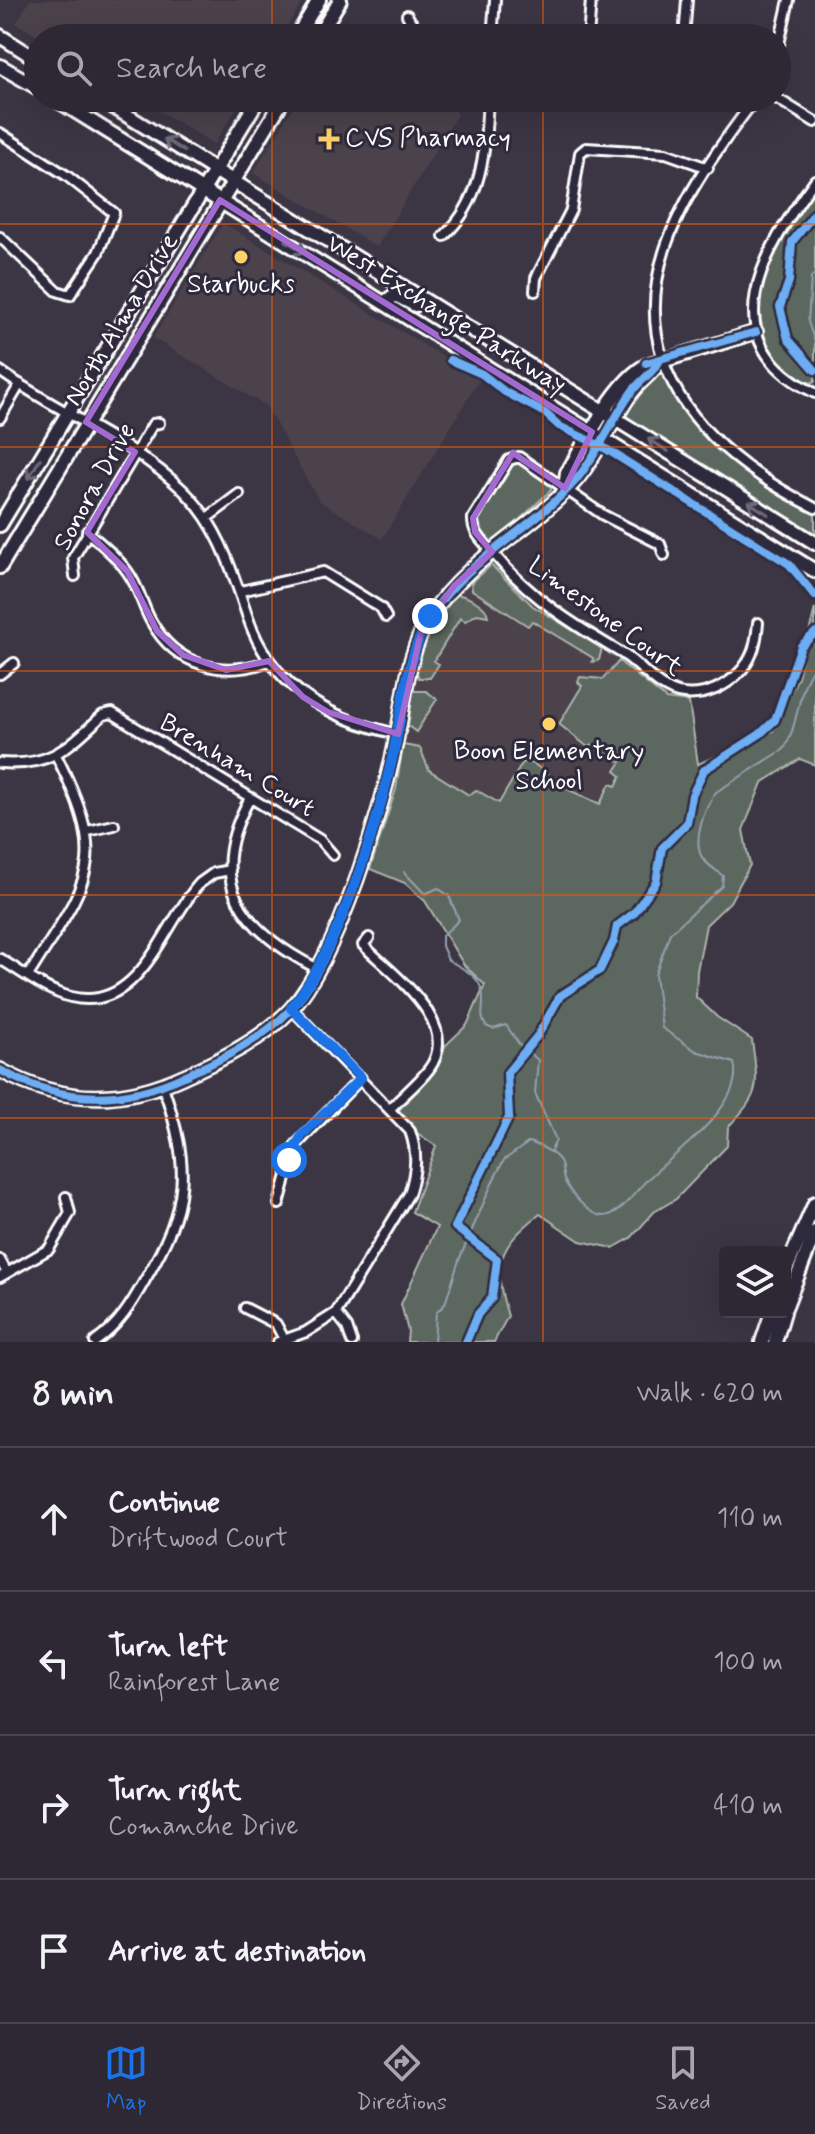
<!DOCTYPE html>
<meta charset="utf-8">
<style>
body{margin:0;font-family:Mynerve,sans-serif;background:#35303b;color:#f1f3f6}
.controls{position:absolute;right:24px;bottom:24px;display:grid;overflow:hidden;border-radius:8px;box-shadow:0 8px 32px #0002}
.controls button{width:72px;height:72px;display:grid;place-items:center;padding:0;border:0;border-bottom:2px solid #48444e;background:#2d2833;color:#f1f3f6;font:40px sans-serif}
.stop{position:absolute;width:24px;height:24px;margin:-18px;border:6px solid #1a73e8;border-radius:50%;background:#fff}
.stop.end{background:#1a73e8;border-color:#fff;box-shadow:0 2px 8px #0008}
.list{margin:0;padding:0;list-style:none}
h2{display:flex;justify-content:space-between;align-items:center;height:104px;margin:0;padding:0 32px;font-size:34px}
h2 small{font-size:26px;font-weight:400;color:#a7a6ac}
.list li{display:grid;grid-template-columns:52px 1fr auto;gap:24px;align-items:center;box-sizing:border-box;height:144px;padding:0 32px;border-top:2px solid #48444e}
.list b{display:block;font-size:30px;white-space:nowrap}
.list p{margin:0;font-size:26px;white-space:nowrap;color:#a7a6ac}
.list em{font-size:26px;font-style:normal;color:#a7a6ac}
.icon{flex:none;width:44px;height:44px;fill:none;stroke:currentColor;stroke-width:2;stroke-linecap:round;stroke-linejoin:round}
.map{position:relative;flex:none;width:815px;height:1342px;overflow:hidden}
.search{position:absolute;background:#2d2833;box-shadow:0 8px 32px #0002;left:24px;right:24px;top:24px;height:88px;display:flex;align-items:center;gap:20px;box-sizing:border-box;padding:0 28px;border-radius:44px;color:#a7a6ac;font-size:30px}
.sheet{height:680px;background:#2d2833}
nav{display:flex;justify-content:space-around;align-items:center;box-sizing:border-box;height:112px;border-top:2px solid #48444e;background:#2d2833;font-size:22px;color:#a7a6ac}
nav a{display:grid;justify-items:center;gap:4px}
nav .on{color:#1a73e8}
.map>svg:first-child{display:block}
</style>
<div class="map">
<svg width="815" height="1342" viewBox="0 0 815 1342">
<rect width="100%" height="100%" fill="#3c3544"/>
<filter id="ink" filterUnits="userSpaceOnUse"><feTurbulence type="fractalNoise" baseFrequency=".0125" numOctaves="2"/><feDisplacementMap in="SourceGraphic" scale="16" xChannelSelector="R" yChannelSelector="G"/><feConvolveMatrix kernelMatrix="1 2 1 2 8 2 1 2 1" color-interpolation-filters="sRGB"/></filter>
<g filter="url(#ink)">
<path fill="#4b434c" d="M30 0H304L280 38H41L16 23Z
M138 98H243L214 144Z
M299 98H435L458 113 377 247 253 173Z
M223 223 480 379 382 539 319 501 266 406 153 338Z
M489 563 543 613 640 671 660 692 689 702 699 779 600 804 571 791 534 764 523 763 499 803 476 790 470 796 429 770 403 745 416 669 446 607Z"/>
<path fill="#5b685e" stroke="#adb4ae" stroke-width="2" d="M815 189V381L811 383C795 379 781 366 773 353 736 294 785 238 815 189Z
M658 372 664 376C695 442 752 480 815 513V535L628 422 625 412 638 391Z
M513 463H519L550 482 551 490 496 542H489L477 521Z
M489 563 533 606 602 648 599 660 592 662 593 658 532 621 528 626 472 590 471 583 489 567Z
M454 594C466 595 487 605 488 616L477 614 465 621 460 618 434 661 439 664 430 678H419L414 668 433 623Z
M815 608V765L800 759 762 783 743 830 750 865 730 902 706 925 697 971 696 997 717 1017 752 1040C758 1087 762 1092 728 1127L727 1146 676 1199 654 1212 631 1238 613 1248 580 1241 540 1214C498 1247 492 1265 508 1316L494 1342H407L408 1331 401 1304 437 1227 412 1212 436 1146 414 1131 399 1110 436 1070 445 1046 467 1025 485 985 464 965 425 901 405 883 370 869 396 789 403 745 420 748 429 770 469 795 476 790 499 803 523 762 534 764 571 791 600 804 610 784 616 786 621 776 615 771 624 757 618 761 592 745 589 748 559 724 582 686 578 682 580 677 603 679 619 661 666 699 689 702 698 764 773 731 798 677Z
M413 691H426L437 699 416 732 408 726Z"/>
<g fill="none" stroke-linecap="round" stroke-linejoin="round">
<path stroke="#95a0af" stroke-width="2" d="M815 273 811 278 808 322 815 342
M404 872 425 894 438 888 449 896 459 920 442 936V946L448 960C465 970 484 977 483 1001 483 1012 480 1017 486 1026L493 1029 506 1025 519 1044 538 1060 535 1093 556 1140 551 1151
M434 1342 436 1313 445 1304 459 1260 494 1179 504 1160 529 1142C541 1146 553 1151 560 1161 563 1167 562 1174 564 1179 569 1192 589 1216 604 1216 622 1215 637 1188 650 1177 676 1152 745 1105 734 1063L696 1051 662 1028 655 975 670 933 722 886 723 876C717 871 708 865 703 859 691 842 705 807 716 792L783 750C800 724 796 691 815 665"/>
<defs>
<path id="street" d="M407 15C417 37 440 36 462 38
M492 38 495 0
M588 38 591 0
M684 38 687 0
M777 53 789 0
M756 98C722 143 683 195 665 249 624 374 714 457 815 508
M776 98 815 122
M0 133 67 176 114 213 98 253 70 295 57 291 0 237
M815 180C764 250 708 341 815 393
M444 236C484 198 485 150 488 98
M535 291 536 278 571 210 580 153 586 148 666 153 708 168
M0 371C59 414 130 439 183 490 220 526 232 571 248 618 271 687 330 720 398 734
M0 418 20 384
M207 518 239 494
M87 532C102 544 116 556 127 571 139 587 142 605 151 621 176 667 224 678 269 661
M664 555 660 544 603 515 519 457 509 460 473 518C472 533 484 542 493 553 530 598 574 625 623 654 639 664 650 680 666 688 696 706 740 684 752 653 756 644 757 633 758 623
M75 576 73 558 153 424 159 423
M241 591 323 572 381 608 386 617
M0 674 14 663
M0 763C52 767 68 747 103 715L112 713 320 840 333 855
M250 798C203 882 241 930 318 969
M88 831 114 825
M369 938 363 945C392 974 463 1023 429 1069 418 1084 402 1096 390 1109
M0 959C22 972 46 991 71 997 141 1014 163 923 200 883L214 873 230 870
M28 976C89 878 111 865 56 755
M279 1204 295 1146 361 1078
M0 1260 7 1273
M0 1277 49 1249 70 1213 66 1197
M245 1308 276 1324 284 1339
M336 1313 347 1327 352 1342
M95 1342C119 1325 131 1305 145 1280 190 1204 191 1169 163 1086
M278 1342 306 1332 336 1313 409 1194C416 1172 418 1153 410 1131L291 1008"/>
<path id="secondary" d="M0 36 38 60
M296 38 319 0
M317 38 340 0
M0 66 38 88
M54 98 815 571
M99 98 815 543
M385 302 395 295 415 305
M565 488 567 473C585 444 624 362 659 362L756 332
M0 525 259 98
M0 567 284 98
M0 1070C60 1104 122 1105 184 1076 221 1060 263 1039 291 1009 338 957 384 806 397 736 406 693 407 652 431 615 467 559 533 529 576 480 598 454 612 420 631 393 639 381 652 374 659 362
M785 1272 815 1203
M785 1308 815 1232
M762 1342 772 1312
M775 1342 784 1312"/>
</defs>
<use href="#street" stroke="#fff" stroke-width="14"/>
<use href="#secondary" stroke="#fff" stroke-width="18"/>
<use href="#street" stroke="#2f2a3d" stroke-width="8"/>
<use href="#secondary" stroke="#2f2a3d" stroke-width="12"/>
<defs>
<path id="cycleway" d="M815 213 792 242 789 281 780 307 788 339 815 370
M450 360 482 374 505 392 545 413 559 426 603 447 789 564 815 596
M646 363 756 332
M0 1070C60 1104 122 1105 184 1076 221 1060 263 1039 291 1009 338 957 384 806 397 736 406 693 407 652 431 615 467 559 533 529 576 480 598 454 612 420 631 393 639 381 652 374 659 362
M466 1342 478 1314 492 1298 497 1259 455 1227 509 1117 507 1073 538 1035 560 996 600 970 614 941 617 926 634 913 656 882 662 848 687 823 692 795 704 770 760 734 775 720 801 646 815 633"/>
</defs>
<use href="#cycleway" stroke="#2f2a3d" stroke-width="13"/>
<use href="#cycleway" stroke="#6dadf4" stroke-width="8"/>
</g>
<defs><path id="oneway-shaft" d="M-6 0H5M1.5-3L5.5 0L1.5 3" fill="none" stroke-width="1.6" stroke-linecap="round" stroke-linejoin="round" transform="scale(2)"/></defs>
<g stroke="#6d6a77">
<use href="#oneway-shaft" transform="translate(174 145) rotate(-148)"/>
<use href="#oneway-shaft" transform="translate(296 247) rotate(32)"/>
<use href="#oneway-shaft" transform="translate(658 445) rotate(-148)"/>
<use href="#oneway-shaft" transform="translate(34 469) rotate(121)"/>
<use href="#oneway-shaft" transform="translate(758 508) rotate(-148)"/>
</g>
</g>
<g fill="none" stroke-linecap="round" stroke-linejoin="round" filter="url(#ink)">
<path stroke="#1a73e8" stroke-width="10" d="M289 1160 302 1135 361 1078 291 1008C339 949 378 825 394 750 404 703 406 659 430 616"/>
</g>
<path fill="none" stroke="#a36bd2" stroke-width="6" stroke-linejoin="round" d="M220 200 592 432 565 488 513 453 473 518 475 532 492 552 454 586 421 632 398 734 328 712 303 697 269 661 226 670 183 655 157 631 127 571 87 532 135 452 86 422Z"/>
<path fill="none" stroke="#e8590c" stroke-width="2" stroke-opacity="0.55" d="M272 0V38M543 0V38M272 98V1342M543 98V1342M0 224H815M0 447H815M0 671H815M0 895H815M0 1118H815"/>
<g fill="#ffd166" stroke="#2f2a3d" stroke-width="3">
<path d="M325 127h8v8h8v8h-8v8h-8v-8h-8v-8h8z"/>
<circle cx="241" cy="257" r="8"/>
<circle cx="549" cy="724" r="8"/>
</g>
<g text-anchor="middle" dominant-baseline="central" stroke-width="6" stroke-linejoin="round" paint-order="stroke">
<g font-size="26" fill="#fff" stroke="#2f2a3d">
<text x="345" y="139" text-anchor="start">CVS Pharmacy</text>
<text x="241" y="285">Starbucks</text>
<text x="549" y="752">Boon Elementary<tspan x="549" dy="30">School</tspan></text>
</g>
<g font-size="26" fill="#fff" stroke="#2f2a3d">
<text transform="translate(446 315) rotate(32)">West Exchange Parkway</text>
<text transform="translate(122 320) rotate(-59)">North Alma Drive</text>
<text transform="translate(95 487) rotate(-61)">Sonora Drive</text>
<text transform="translate(605 617) rotate(36)">Limestone Court</text>
<text transform="translate(237 766) rotate(31)">Brenham Court</text>
</g>
</g>
</svg>
<div class="controls">
<button><svg class="icon" aria-label="layers" viewBox="0 0 24 24"><path d="M12 4l9 5-9 5-9-5zM3 14l9 5 9-5"/></svg></button>
</div>
<div class="stop" style="left:289px;top:1160px"></div>
<div class="stop end" style="left:430px;top:616px"></div>
<div class="search"><svg class="icon" aria-label="search" viewBox="0 0 24 24"><circle cx="10" cy="10" r="6"/><path d="M15 15l6 6"/></svg>Search here</div>
</div>
<section class="sheet">
<h2>8 min<small>Walk · 620 m</small></h2>
<ul class="list">
<li><svg class="icon" aria-label="ahead" viewBox="0 0 24 24"><path d="M12 20V5M6 11l6-6 6 6"/></svg><div><b>Continue</b><p>Driftwood Court</p></div><em>110 m</em></li>
<li><svg class="icon" aria-label="left" viewBox="0 0 24 24"><path d="M17 20v-9H6M10 6l-5 5 5 5"/></svg><div><b>Turn left</b><p>Rainforest Lane</p></div><em>100 m</em></li>
<li><svg class="icon" aria-label="right" viewBox="0 0 24 24"><path d="M7 20v-9h11M14 6l5 5-5 5"/></svg><div><b>Turn right</b><p>Comanche Drive</p></div><em>410 m</em></li>
<li><svg class="icon" aria-label="arrive" viewBox="0 0 24 24"><path d="M6 21V4h12l-3 4 3 4H6"/></svg><div><b>Arrive at destination</b></div></li>
</ul>
</section>
<nav>
<a class="on"><svg class="icon" aria-label="map" viewBox="0 0 24 24"><path d="M3 6l6-2 6 2 6-2v14l-6 2-6-2-6 2zM9 4v14M15 6v14"/></svg>Map</a>
<a><svg class="icon" aria-label="directions" viewBox="0 0 24 24"><path d="M12 3l9 9-9 9-9-9zM9 14v-3h6M13 9l2 2-2 2"/></svg>Directions</a>
<a><svg class="icon" aria-label="saved" viewBox="0 0 24 24"><path d="M7 4h10v16l-5-4-5 4z"/></svg>Saved</a>
</nav>
